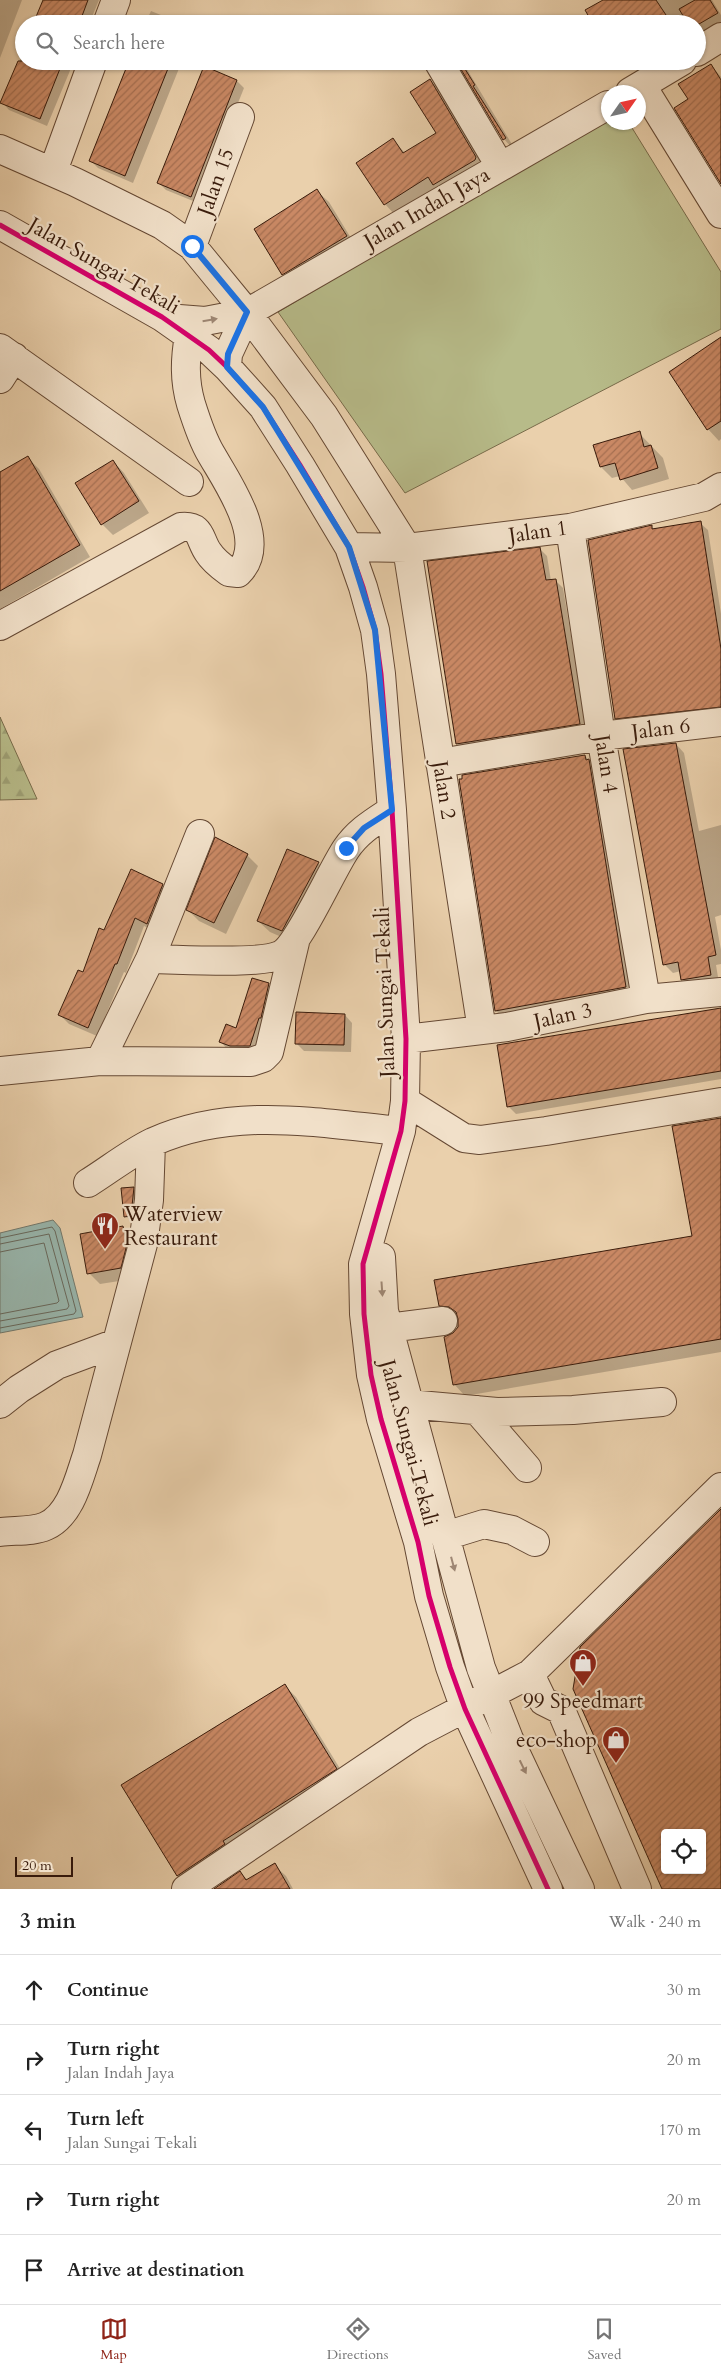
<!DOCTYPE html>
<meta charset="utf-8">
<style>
body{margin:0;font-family:Cardo,serif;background:#f6f6f6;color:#222}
.controls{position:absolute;right:15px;bottom:15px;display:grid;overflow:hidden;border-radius:5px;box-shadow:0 1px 4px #0004}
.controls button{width:45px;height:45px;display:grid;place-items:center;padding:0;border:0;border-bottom:1px solid #e0e0e0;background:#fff;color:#222;font:25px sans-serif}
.compass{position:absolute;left:601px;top:85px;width:45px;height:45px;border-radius:50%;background:#fff;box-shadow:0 1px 4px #0004;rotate:56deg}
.scale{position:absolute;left:15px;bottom:12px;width:58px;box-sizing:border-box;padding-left:5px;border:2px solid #391b0b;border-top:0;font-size:14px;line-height:18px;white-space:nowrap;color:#391b0b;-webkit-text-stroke:4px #f1e0c9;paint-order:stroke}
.stop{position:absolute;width:15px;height:15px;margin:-11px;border:4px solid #1a73e8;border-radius:50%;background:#fff}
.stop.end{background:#1a73e8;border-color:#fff;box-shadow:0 1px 5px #0008}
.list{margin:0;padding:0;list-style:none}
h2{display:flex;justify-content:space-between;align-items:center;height:65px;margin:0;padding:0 20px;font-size:21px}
h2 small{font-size:16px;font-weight:400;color:#767676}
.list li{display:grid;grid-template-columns:32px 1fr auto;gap:15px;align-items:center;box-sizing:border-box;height:70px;padding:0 20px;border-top:1px solid #e0e0e0}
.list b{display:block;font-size:19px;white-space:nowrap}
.list p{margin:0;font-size:16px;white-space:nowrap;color:#767676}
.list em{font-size:16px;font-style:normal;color:#767676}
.icon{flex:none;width:28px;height:28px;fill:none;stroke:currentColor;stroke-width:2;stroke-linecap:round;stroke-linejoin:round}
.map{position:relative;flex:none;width:721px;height:1889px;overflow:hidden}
.search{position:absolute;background:#fff;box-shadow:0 1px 4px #0004;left:15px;right:15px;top:15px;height:55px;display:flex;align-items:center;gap:12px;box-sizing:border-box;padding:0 18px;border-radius:28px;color:#767676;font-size:19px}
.sheet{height:415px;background:#fff}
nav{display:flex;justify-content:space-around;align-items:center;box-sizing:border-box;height:70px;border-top:1px solid #e0e0e0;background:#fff;font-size:14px;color:#767676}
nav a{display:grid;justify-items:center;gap:2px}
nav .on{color:#8f2418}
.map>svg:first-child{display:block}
</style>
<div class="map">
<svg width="721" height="1889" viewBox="0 0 721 1889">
<defs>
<pattern id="forest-firs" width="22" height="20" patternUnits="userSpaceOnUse" patternTransform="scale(1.25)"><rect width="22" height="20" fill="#b7bb89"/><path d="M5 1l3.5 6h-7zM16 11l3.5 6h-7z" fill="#9ea075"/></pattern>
<pattern id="building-hatch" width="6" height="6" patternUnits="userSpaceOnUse" patternTransform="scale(1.25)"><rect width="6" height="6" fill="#ca8965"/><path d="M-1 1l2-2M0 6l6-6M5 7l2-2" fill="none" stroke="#a56f51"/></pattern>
</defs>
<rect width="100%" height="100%" fill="#ead0ac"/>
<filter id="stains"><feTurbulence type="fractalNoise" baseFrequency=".004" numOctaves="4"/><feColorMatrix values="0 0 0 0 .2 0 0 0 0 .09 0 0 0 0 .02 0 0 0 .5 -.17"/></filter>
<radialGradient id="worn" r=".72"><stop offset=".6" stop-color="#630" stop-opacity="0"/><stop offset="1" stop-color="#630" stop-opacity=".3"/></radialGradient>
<path fill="url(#forest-firs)" stroke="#786b4a" d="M0 717 37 799 0 800Z"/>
<path fill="#b7bb89" stroke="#786b4a" d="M608 118V122L629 123 721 272V329L405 493 278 312Z"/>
<path fill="#98b6ad" stroke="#72786c" d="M53 1220 60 1228 83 1317 0 1333V1233Z"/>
<path fill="#0003" d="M0 0H22L0 58Z
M44 0H99L89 24H35Z
M608 0H712L721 15V23L699 35 697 24 684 15 671 24H595Z
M151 11 183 24H145Z
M24 50V61H74L47 126 9 110 2 102Z
M130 61H182L133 183 98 168 90 160Z
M456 61H462L513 146 511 147 504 139Z
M711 65 721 77V182L690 100Z
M205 68 237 81 244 88 198 203 166 190 159 183Z
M430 80 441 91 487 168 395 215 385 204 393 140 405 153 438 133Z
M317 191 329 202 357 248 294 285 283 274Z
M721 342V439L719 441 708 429Z
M639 433 663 458 669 479 632 490 620 476 612 478 601 467Z
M27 457 39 469 90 557 0 609V473Z
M113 461 124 473 149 513 113 535 102 524Z
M700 523 708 530 721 614V714L624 726 617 718 651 526 655 530Z
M540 549 547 556 551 581 555 580 563 588 587 731 465 751 457 744 429 562Z
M676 744 684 753 699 831 721 825V915L715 917 721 950V964L716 965 719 983 691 988 682 979 681 971 673 973 664 964Z
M585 756 592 763 633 994 504 1018 496 1011Z
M247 855 258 866 226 934 199 921 188 910Z
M318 863 330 874 293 942 270 932 258 921Z
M162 885 172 894 156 932 144 926 126 973 124 972 97 1036 69 1024 60 1015 84 974 104 931Z
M268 984 276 992 257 1053 228 1050 221 1042 237 1029Z
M721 1009V1079L516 1114 508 1106Z
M345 1015 352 1023 351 1052 304 1051 296 1043Z
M721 1118V1352L465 1396 454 1384V1334L459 1327 460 1318 451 1317 440 1305 693 1237Z
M133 1188 141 1196 133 1224 126 1216Z
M123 1227 134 1238 132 1279 100 1284 89 1273Z
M285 1686 296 1697 347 1780 189 1887 178 1875 123 1785Z
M274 1865 286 1876 293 1889H216L240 1873 248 1880Z"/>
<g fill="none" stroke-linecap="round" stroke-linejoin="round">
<path stroke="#68685c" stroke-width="1" d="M0 1238 52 1227 55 1231 76 1311 74 1314 0 1328
M0 1244 49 1234 69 1306 67 1309 0 1321
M0 1252 44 1243 59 1301 57 1303 0 1314"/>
</g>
<path fill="url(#building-hatch)" stroke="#391b0b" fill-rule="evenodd" d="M43 0H88L79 24H33Z
M603 0H656L666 15 653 24H593L585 10Z
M695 0H710L718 13 699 24H688L679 9Z
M18 61H63L40 119 0 103Z
M129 61H171L125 176 89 161Z
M456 61H460L475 85 473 86 506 138 503 140Z
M711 64 721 80V184L674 108 688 99 678 84Z
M204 66 237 80 191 197 157 183Z
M430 79 476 157 475 160 433 185 428 177 384 205 356 163 393 138 403 153 436 133 410 92Z
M317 189 347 236 282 275 254 229Z
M721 337V421L707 430 669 372Z
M640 431 644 447 651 445 658 468 620 480 615 463 600 467 593 445Z
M28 456 80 545 0 591V472Z
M113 460 139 501 101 525 75 483Z
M701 521 721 649V707L615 719 588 540 652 525V529Z
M540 547 546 580 556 579 580 724 456 744 427 561Z
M676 743 716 955 708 957 711 975 681 980 678 962 663 965 623 749Z
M585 755 586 760 589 759 626 987 495 1011 459 779H462V775Z
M215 837 248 854 214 923 186 910Z
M287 849 319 862 282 931 257 921Z
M131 869 163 884 147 924 135 918 117 964H115L88 1028 58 1015 78 970 83 972 99 928 104 930Z
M252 978 269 983 261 1018H259L250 1046H230L219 1042 226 1024 236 1028Z
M721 1008V1071L507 1107 497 1045Z
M296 1012 345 1014 344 1045 295 1044Z
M721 1118V1339L453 1385 444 1337 453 1333 458 1327V1319L456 1312 449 1307 439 1306 434 1280 692 1236 672 1126Z
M134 1187 131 1216 124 1217 121 1188Z
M123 1226 127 1244 121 1268 87 1274 80 1234Z
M721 1509V1889H662L573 1689 580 1647ZM665 1833H702V1870H665Z
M285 1684 337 1769 223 1841 225 1844 177 1876 121 1785Z
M275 1863 290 1889H214L240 1871 246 1880Z"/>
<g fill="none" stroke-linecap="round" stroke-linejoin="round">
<defs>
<path id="minor" d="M107 24 116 0
M697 52 721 37
M438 61 500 166
M642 86 721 214
M630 92 682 61
M0 149 75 182 162 225 192 246 247 313 324 416 407 548 482 1030
M53 171 93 61
M0 225 162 317 209 350 227 367 263 407 300 465 349 547 363 587 375 630 381 674 392 810 406 1039 405 1101 401 1131 363 1264 364 1314 371 1375 381 1419 418 1542 429 1596 450 1667 465 1709 548 1889
M192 246 240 117
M247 313 608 105
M166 318 205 321 247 313 228 354 227 367
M0 348 189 482
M0 379 14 357
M570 528 601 736 646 999
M349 547 407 548 570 528 704 497 721 487
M0 626 181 527C202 525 199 539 208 552 213 560 222 567 229 572L238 573C270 542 227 482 211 454 202 439 196 420 191 404 184 380 185 359 189 335
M440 763 601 736 721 722
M150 959C177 959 259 965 280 955 298 947 331 871 346 849 358 831 374 822 392 810
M406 1039 507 1027 646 999 721 992
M100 1061 251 1062 263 1058 269 1052 295 942
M0 1071 100 1061 150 959 200 834
M405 1101 464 1138 480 1140 546 1131 721 1102
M88 1183C109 1170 130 1153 153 1142 234 1106 316 1123 401 1131
M381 1257 384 1311 481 1668 509 1739 580 1889
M388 1328 443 1321
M0 1404 19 1389 57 1365 116 1343
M408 1404 497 1412 573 1410 662 1402
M477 1410 527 1468
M0 1532C14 1530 33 1532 46 1526 71 1515 79 1478 87 1455L143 1244 149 1200 151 1143
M445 1536 484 1524 512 1530 535 1542
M530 1674 543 1701 561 1710 637 1889
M186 1889 419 1732 530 1674 721 1487"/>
</defs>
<use href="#minor" stroke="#654833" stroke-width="30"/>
<use href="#minor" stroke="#f1e0c9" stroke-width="28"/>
<defs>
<path id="cycleway" d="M0 225 162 317 209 350 227 367 263 407 300 465 349 547 363 587 375 630 381 674 392 810 406 1039 405 1101 401 1131 363 1264 364 1314 371 1375 381 1419 418 1542 429 1596 450 1667 465 1709 548 1889"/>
</defs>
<use href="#cycleway" stroke="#f1e0c9" stroke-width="8"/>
<use href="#cycleway" stroke="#d6006c" stroke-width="5"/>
</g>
<defs><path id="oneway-solid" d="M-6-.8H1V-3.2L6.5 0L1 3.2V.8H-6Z" transform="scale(1.25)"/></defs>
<g fill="#9e8774">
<use href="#oneway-solid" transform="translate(210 320) rotate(-10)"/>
<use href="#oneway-solid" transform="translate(382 1289) rotate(86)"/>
<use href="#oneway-solid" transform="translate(453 1564) rotate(75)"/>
<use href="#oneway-solid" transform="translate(523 1767) rotate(64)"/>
</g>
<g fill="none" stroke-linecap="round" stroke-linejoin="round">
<path stroke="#1a73e8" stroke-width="6" d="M192 246 247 312 228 354 227 367 263 407 349 547 375 630 392 810 364 828 346 848"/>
</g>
<defs>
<symbol id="restaurant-pin" viewBox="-11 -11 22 30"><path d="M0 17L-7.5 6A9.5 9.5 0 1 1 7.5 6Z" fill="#8f2418" stroke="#f1e0c9"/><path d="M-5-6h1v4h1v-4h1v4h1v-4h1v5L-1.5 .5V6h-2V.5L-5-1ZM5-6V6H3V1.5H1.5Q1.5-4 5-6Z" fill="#fff"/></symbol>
<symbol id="shop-pin" viewBox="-11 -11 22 30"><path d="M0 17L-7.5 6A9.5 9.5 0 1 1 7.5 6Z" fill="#8f2418" stroke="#f1e0c9"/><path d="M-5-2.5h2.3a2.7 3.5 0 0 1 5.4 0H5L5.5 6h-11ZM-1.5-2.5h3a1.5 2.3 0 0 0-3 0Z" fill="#fff"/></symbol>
</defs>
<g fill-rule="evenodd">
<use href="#restaurant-pin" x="89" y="1210" width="32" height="43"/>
<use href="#shop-pin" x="567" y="1647" width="32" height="43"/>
<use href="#shop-pin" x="600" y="1724" width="32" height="43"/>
</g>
<g text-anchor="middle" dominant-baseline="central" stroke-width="4.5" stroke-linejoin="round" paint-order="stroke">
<g font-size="21" fill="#391b0b" stroke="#f1e0c9">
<text transform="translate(216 182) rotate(-70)">Jalan 15</text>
<text transform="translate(427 208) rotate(-30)">Jalan Indah Jaya</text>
<text transform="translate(104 266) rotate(30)">Jalan Sungai Tekali</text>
<text transform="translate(538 532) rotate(-8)">Jalan 1</text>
<text transform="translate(661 729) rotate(-7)">Jalan 6</text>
<text transform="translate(606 764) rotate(81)">Jalan 4</text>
<text transform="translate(444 790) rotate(81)">Jalan 2</text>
<text transform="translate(385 992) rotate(-92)">Jalan Sungai Tekali</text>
<text transform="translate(563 1016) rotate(-12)">Jalan 3</text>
<text transform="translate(409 1443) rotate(75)">Jalan Sungai Tekali</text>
</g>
<g font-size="21" fill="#391b0b" stroke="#f1e0c9" text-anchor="start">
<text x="124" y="1214">Waterview<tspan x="124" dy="24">Restaurant</tspan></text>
<text x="583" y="1701" text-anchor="middle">99 Speedmart</text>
<text x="597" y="1740" text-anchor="end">eco-shop</text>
</g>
</g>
<rect width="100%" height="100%" filter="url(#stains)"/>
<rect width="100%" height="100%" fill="url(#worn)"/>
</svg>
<div class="controls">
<button><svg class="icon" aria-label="locate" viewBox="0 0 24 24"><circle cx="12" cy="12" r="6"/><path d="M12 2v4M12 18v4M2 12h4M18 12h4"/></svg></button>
</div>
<svg class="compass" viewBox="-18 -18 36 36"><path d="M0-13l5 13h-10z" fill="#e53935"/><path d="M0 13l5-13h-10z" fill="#767676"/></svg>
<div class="scale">20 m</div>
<div class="stop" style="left:192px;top:246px"></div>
<div class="stop end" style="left:346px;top:848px"></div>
<div class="search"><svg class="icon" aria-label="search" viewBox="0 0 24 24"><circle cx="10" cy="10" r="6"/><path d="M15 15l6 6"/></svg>Search here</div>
</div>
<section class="sheet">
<h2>3 min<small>Walk · 240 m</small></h2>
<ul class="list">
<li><svg class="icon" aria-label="ahead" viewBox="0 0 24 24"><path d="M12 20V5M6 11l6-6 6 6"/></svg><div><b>Continue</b></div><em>30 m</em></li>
<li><svg class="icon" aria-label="right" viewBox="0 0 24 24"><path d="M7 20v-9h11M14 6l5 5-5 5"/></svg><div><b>Turn right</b><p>Jalan Indah Jaya</p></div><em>20 m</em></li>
<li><svg class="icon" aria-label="left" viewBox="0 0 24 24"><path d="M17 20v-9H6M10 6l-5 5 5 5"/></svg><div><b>Turn left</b><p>Jalan Sungai Tekali</p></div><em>170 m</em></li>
<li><svg class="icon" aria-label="right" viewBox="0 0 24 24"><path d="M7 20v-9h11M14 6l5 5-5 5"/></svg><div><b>Turn right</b></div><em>20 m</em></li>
<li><svg class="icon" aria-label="arrive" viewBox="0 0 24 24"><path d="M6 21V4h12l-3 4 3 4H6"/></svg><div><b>Arrive at destination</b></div></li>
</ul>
</section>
<nav>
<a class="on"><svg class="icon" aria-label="map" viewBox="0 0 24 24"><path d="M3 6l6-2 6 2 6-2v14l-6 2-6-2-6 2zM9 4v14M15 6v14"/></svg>Map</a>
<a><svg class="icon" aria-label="directions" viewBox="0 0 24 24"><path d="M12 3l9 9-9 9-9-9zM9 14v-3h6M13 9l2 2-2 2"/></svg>Directions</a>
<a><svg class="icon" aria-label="saved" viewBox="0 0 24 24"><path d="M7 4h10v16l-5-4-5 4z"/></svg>Saved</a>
</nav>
